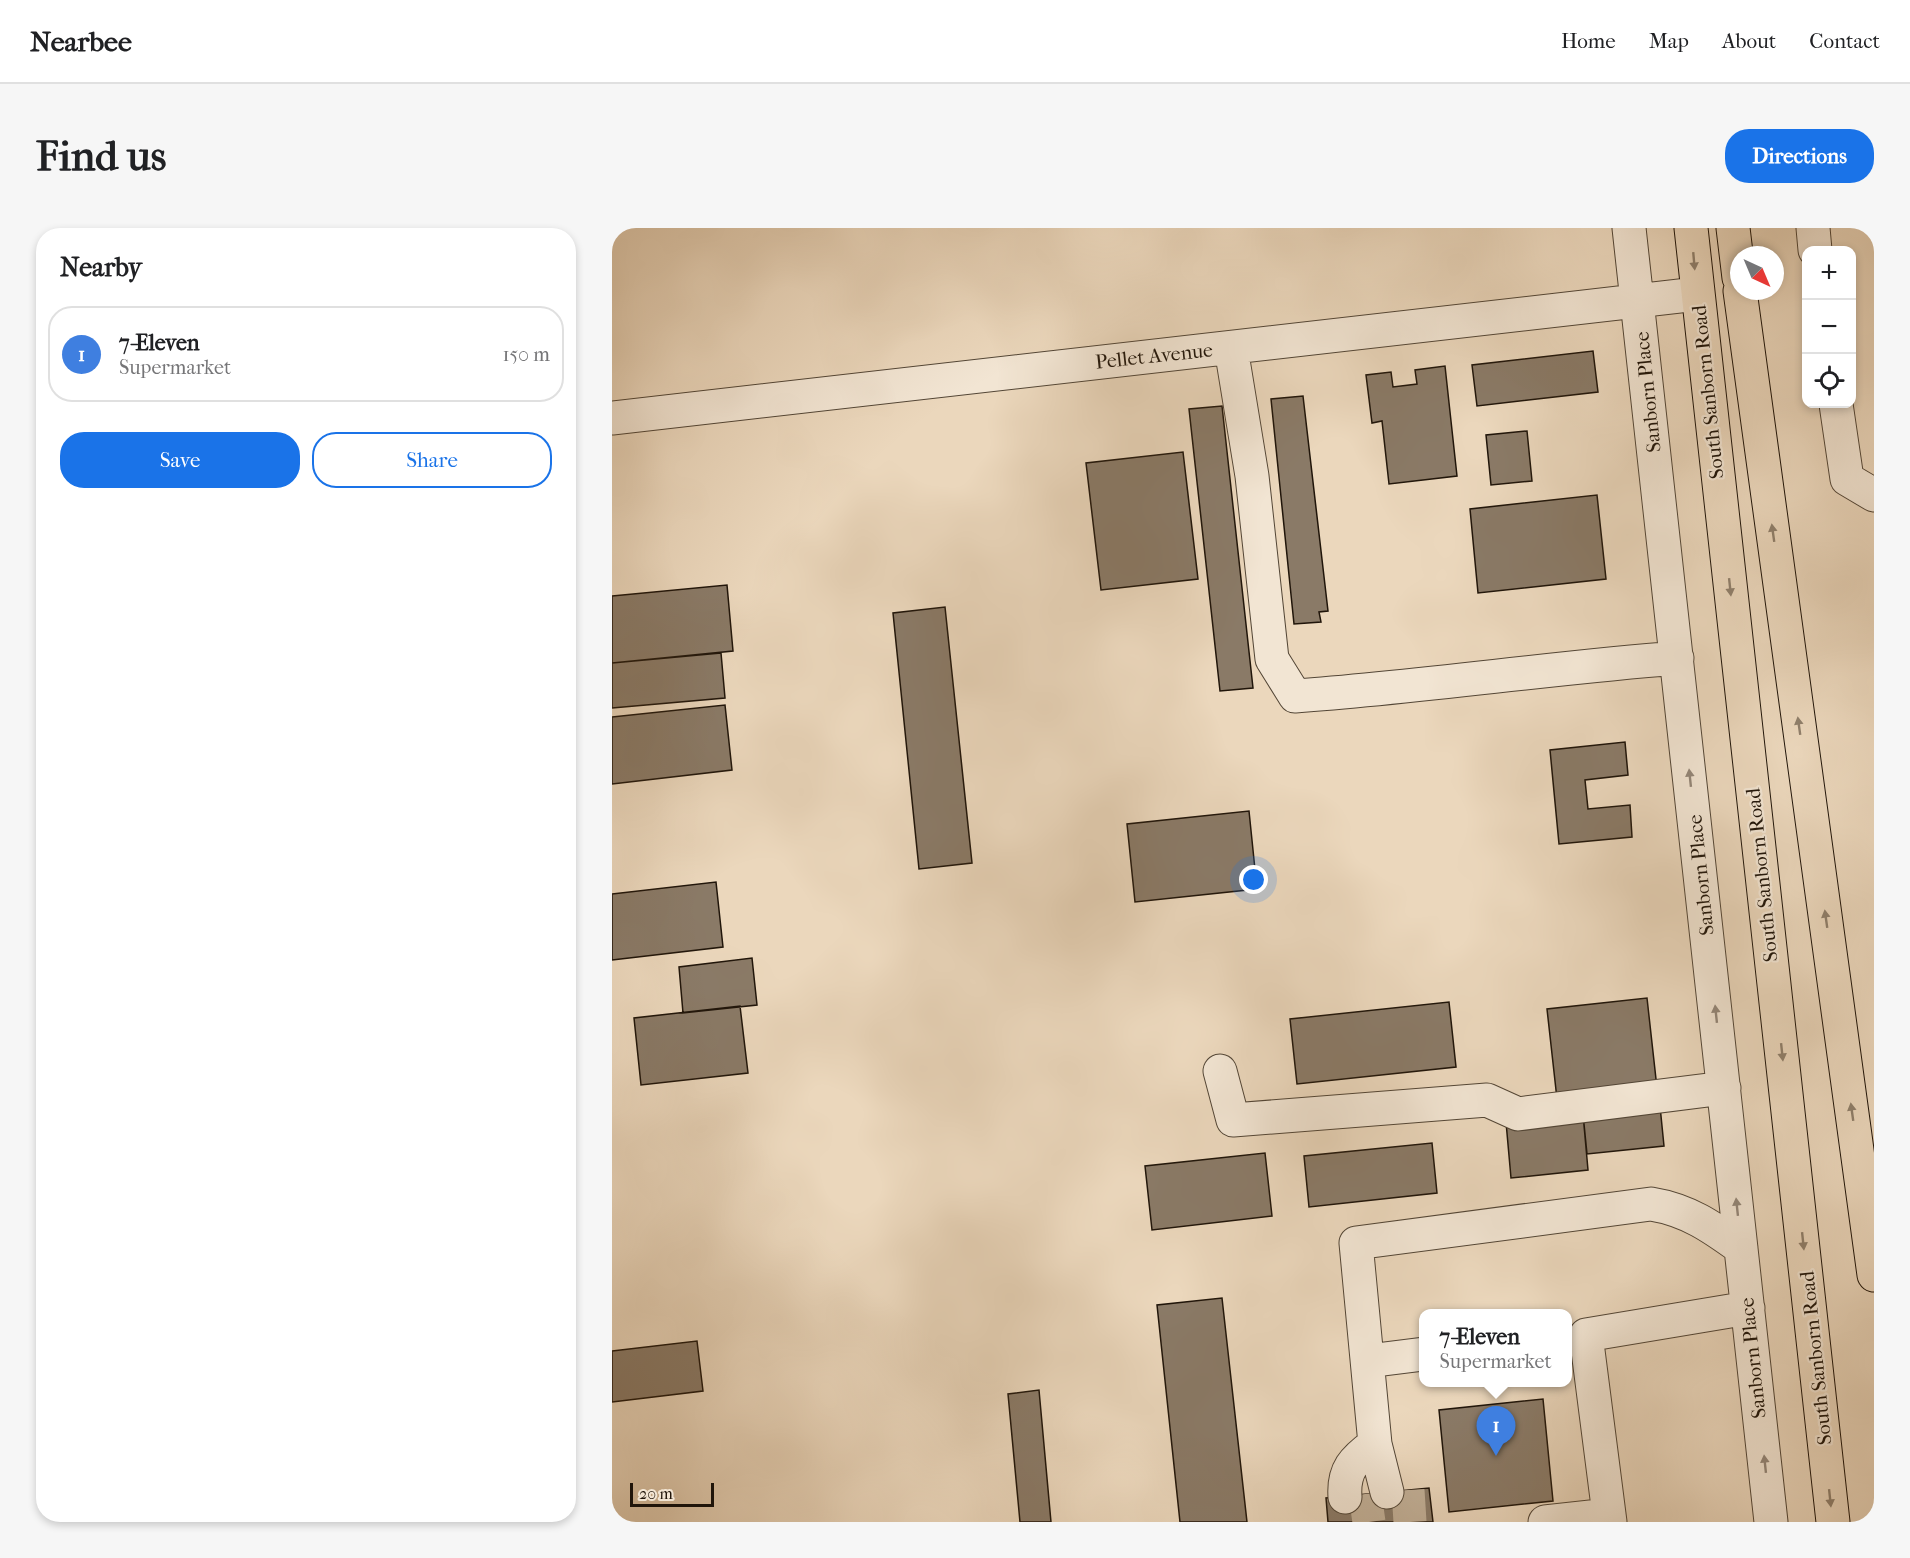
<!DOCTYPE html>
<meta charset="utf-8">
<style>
body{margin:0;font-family:"IM FELL French Canon",serif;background:#f6f6f6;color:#202124}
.controls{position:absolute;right:18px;top:18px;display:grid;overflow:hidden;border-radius:12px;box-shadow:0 3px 9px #0003}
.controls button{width:54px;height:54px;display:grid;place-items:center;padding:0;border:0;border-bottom:2px solid #e0e0e0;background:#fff;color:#202124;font:30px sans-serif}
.compass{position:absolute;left:1118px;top:18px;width:54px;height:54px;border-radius:50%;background:#fff;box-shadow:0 3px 9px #0003;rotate:136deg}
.scale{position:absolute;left:18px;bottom:15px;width:84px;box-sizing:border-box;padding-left:6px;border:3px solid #20150a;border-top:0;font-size:16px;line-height:21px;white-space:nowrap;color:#20150a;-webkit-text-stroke:4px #f2e5d3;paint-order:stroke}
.you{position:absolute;left:642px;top:652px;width:21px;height:21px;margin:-15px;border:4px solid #fff;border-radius:50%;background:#1a73e8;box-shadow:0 0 0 9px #1a73e833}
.badge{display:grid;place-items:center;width:39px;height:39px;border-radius:50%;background:#1a73e8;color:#fff;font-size:20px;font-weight:700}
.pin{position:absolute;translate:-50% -50px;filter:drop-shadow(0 2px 3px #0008)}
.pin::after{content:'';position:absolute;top:32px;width:21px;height:18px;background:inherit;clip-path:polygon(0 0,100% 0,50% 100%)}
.popup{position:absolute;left:807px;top:1081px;width:153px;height:78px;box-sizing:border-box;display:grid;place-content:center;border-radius:12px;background:#fff;filter:drop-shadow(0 2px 4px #0005);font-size:20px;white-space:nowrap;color:#757577}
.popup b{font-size:22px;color:#202124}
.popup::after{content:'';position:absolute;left:50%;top:100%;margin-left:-12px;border:12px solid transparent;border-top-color:#fff}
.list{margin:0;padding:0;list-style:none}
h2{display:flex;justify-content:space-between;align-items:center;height:78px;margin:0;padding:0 24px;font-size:26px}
h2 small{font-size:20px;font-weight:400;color:#757577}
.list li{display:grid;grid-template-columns:39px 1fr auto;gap:18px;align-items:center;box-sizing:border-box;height:96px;margin:0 12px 12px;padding:0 12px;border:2px solid #e0e0e0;border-radius:24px}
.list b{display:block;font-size:22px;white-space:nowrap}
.list p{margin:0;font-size:20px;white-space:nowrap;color:#757577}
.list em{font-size:20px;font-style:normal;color:#757577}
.actions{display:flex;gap:12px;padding:18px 24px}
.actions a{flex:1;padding:14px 0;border:2px solid #1a73e8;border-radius:24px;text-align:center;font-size:21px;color:#1a73e8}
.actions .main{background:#1a73e8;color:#fff}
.icon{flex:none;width:33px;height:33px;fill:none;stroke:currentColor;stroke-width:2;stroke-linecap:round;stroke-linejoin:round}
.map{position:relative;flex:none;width:1262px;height:1294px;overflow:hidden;border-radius:24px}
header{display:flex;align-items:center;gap:36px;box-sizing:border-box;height:84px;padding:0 30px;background:#fff;border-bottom:2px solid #e0e0e0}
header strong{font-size:28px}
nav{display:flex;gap:33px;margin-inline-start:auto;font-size:21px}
.intro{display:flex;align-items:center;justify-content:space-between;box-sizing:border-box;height:144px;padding:0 36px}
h1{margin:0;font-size:42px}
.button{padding:15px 27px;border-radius:24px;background:#1a73e8;color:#fff;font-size:21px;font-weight:700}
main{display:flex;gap:36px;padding:0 36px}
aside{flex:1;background:#fff;border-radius:24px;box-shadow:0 3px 9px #0003}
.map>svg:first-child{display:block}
</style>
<header>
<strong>Nearbee</strong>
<nav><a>Home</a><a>Map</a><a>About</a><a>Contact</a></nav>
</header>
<div class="intro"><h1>Find us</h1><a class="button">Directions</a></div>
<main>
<aside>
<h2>Nearby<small></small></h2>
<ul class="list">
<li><span class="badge" style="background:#3f7fe0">1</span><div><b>7-Eleven</b><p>Supermarket</p></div><em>150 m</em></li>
</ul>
<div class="actions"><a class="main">Save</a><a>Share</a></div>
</aside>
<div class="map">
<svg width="1262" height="1294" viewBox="0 0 1262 1294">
<rect width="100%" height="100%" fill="#ebd7bc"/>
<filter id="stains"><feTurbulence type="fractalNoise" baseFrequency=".00333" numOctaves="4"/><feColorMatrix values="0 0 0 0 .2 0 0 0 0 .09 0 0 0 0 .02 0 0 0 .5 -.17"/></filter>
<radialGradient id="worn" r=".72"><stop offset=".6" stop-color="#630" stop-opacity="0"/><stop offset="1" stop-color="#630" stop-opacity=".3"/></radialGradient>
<path fill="#8a7a67" stroke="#20150a" stroke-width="1.5" d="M981 123 986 164 865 178 860 137Z
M833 138 845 248 777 256 770 193 760 195 754 147 779 144 781 159 805 156 803 142Z
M691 168 716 383 707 384 709 394 682 396 659 171Z
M610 178 641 460 608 463 577 181Z
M915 203 920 253 879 257 874 207Z
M571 224 586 351 489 362 474 235Z
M985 267 994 351 866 365 858 281Z
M115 357 121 423 0 435V368Z
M333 379 360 635 307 641 281 385Z
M109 425 113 470 0 480V435Z
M113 477 120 542 0 556V489Z
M1013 514 1016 547 973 552 976 581 1018 577 1020 609 947 616 938 522Z
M637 583 645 661 523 674 515 596Z
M104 654 111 719 0 732V666Z
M140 730 145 777 71 785 67 739Z
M1035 770 1045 860 945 871 935 781Z
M837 774 844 839 685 856 678 791Z
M128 778 136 845 29 857 22 790Z
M1048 878 1052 918 975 926 971 886Z
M971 886 976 942 899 950 894 894Z
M820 915 825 965 697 979 692 928Z
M653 925 660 988 540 1002 533 938Z
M610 1070 635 1294H568L545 1077Z
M85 1113 91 1163 0 1174V1123Z
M427 1162 439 1294H408L396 1166Z
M931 1171 941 1273 837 1284 827 1182Z
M817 1260 821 1294H716L714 1270Z"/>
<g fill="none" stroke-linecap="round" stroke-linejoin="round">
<path stroke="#c2b098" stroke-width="33" stroke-dasharray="33 16" stroke-linecap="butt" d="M796 1262 798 1294
M753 1266 757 1294"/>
<defs>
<path id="minor" d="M1017 0 1159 1294
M1201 0 1203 22
M619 120 640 248 660 431 683 468C810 459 937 440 1065 430
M1224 176 1235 251 1262 267
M0 190 1085 66
M608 843 621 892 875 872 906 886 1112 860
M756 1133 812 1126
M775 1264 763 1216 744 1015 1039 976C1076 982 1100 999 1129 1020
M733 1269C731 1242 742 1231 763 1216
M933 1294 997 1287
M998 1294 974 1107 1136 1080"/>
<path id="highway" d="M1079 0 1221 1294
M1121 0 1127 50
M1128 63 1262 1047"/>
</defs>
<use href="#minor" stroke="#534636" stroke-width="35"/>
<use href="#highway" stroke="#20150a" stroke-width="35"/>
<use href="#minor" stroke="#f2e5d3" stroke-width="33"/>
<use href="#highway" stroke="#ebd7bc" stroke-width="33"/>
</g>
<defs><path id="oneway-solid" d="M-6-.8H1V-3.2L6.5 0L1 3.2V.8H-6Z" transform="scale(1.5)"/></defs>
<g fill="#90806c">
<use href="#oneway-solid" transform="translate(1082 33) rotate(85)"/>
<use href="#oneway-solid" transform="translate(1161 305) rotate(-98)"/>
<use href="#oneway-solid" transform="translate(1118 359) rotate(84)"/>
<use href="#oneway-solid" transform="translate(1187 498) rotate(-98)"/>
<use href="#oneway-solid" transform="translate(1214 691) rotate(-98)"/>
<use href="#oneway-solid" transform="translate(1170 824) rotate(84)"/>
<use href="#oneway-solid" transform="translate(1240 884) rotate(-98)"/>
<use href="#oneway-solid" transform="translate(1191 1013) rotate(84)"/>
<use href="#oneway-solid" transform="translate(1218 1270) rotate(84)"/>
</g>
<g fill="#948779">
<use href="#oneway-solid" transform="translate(1078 550) rotate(-96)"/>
<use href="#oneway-solid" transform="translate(1104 786) rotate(-96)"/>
<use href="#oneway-solid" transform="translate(1125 979) rotate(-96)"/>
<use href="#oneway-solid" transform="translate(1153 1236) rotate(-96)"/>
</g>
<g text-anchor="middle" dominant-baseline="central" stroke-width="4.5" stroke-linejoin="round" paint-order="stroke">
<g font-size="20" fill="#20150a" stroke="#f2e5d3">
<text transform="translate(542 128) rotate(-6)">Pellet Avenue</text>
<text transform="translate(1036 164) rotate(-96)">Sanborn Place</text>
<text transform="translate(1096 164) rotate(-96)">South Sanborn Road</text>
<text transform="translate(1089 647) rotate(-96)">Sanborn Place</text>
<text transform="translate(1150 647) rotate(-96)">South Sanborn Road</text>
<text transform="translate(1141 1130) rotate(-96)">Sanborn Place</text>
<text transform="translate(1204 1130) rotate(-96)">South Sanborn Road</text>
</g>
</g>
<rect width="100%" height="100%" filter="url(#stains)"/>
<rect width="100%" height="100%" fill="url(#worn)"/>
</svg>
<div class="controls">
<button>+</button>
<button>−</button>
<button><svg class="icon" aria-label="locate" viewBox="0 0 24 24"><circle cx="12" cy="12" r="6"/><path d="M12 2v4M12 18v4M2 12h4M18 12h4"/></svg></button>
</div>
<svg class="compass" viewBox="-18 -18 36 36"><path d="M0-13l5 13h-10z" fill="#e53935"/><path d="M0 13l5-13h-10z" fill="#757577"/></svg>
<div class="scale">20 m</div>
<div class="you"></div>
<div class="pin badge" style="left:884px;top:1228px;background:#3f7fe0">1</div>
<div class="popup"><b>7-Eleven</b>Supermarket</div>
</div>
</main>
